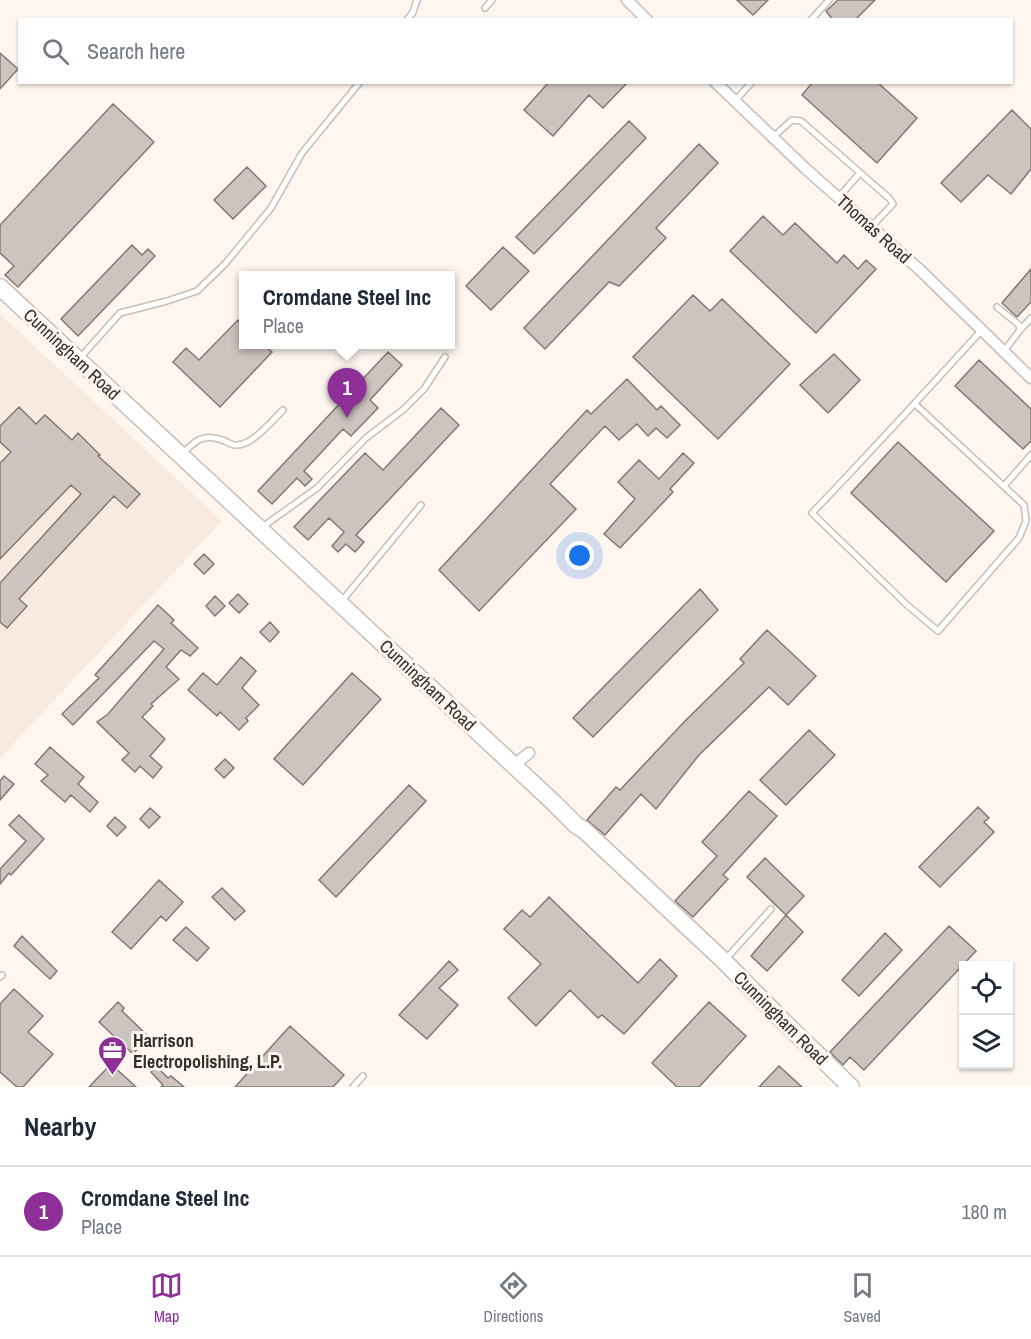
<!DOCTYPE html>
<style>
body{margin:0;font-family:"Archivo Narrow",sans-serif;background:#f2f2f3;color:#1f2937}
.controls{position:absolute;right:18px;bottom:18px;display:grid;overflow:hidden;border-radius:0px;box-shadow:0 2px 4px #0004}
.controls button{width:54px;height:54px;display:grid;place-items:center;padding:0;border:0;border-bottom:2px solid #e0e1e3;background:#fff;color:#1f2937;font:30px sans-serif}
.you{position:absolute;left:580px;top:556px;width:21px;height:21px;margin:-15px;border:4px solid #fff;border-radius:50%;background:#1a73e8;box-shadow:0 0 0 9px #1a73e833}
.badge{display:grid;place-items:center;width:39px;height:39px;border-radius:50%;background:#8e2f98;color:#fff;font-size:20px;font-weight:700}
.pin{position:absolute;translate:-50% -50px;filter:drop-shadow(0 2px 3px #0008)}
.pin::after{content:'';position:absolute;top:32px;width:21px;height:18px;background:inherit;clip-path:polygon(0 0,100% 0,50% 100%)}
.popup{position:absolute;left:239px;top:271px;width:216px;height:78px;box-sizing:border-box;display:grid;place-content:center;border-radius:0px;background:#fff;filter:drop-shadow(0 2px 4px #0005);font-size:20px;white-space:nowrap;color:#747a83}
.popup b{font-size:22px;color:#1f2937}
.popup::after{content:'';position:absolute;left:50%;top:100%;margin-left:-12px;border:12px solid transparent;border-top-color:#fff}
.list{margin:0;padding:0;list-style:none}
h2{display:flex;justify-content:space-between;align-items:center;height:78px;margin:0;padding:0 24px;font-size:26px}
h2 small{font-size:20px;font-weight:400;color:#747a83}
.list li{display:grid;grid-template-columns:39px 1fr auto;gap:18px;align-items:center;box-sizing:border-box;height:90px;padding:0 24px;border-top:2px solid #e0e1e3}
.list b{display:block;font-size:22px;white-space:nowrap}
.list p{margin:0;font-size:20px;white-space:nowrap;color:#747a83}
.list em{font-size:20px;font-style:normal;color:#747a83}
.icon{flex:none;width:33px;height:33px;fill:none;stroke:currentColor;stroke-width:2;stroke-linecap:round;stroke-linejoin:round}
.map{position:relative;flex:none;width:1031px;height:1087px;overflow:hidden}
.search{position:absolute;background:#fff;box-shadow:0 2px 4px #0004;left:18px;right:18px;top:18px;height:66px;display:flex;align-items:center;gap:15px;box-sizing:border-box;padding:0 21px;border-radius:0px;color:#747a83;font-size:22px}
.sheet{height:168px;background:#fff}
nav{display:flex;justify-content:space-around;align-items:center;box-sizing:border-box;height:84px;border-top:2px solid #e0e1e3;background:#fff;font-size:16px;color:#747a83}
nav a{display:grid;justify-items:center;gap:3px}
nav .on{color:#8e2f98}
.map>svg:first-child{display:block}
</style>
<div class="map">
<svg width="1031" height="1087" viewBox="0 0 1031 1087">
<rect width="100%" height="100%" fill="#fef6ef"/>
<path fill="#f8eade" d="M0 314 222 521 0 758Z"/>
<path fill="#cdc3bf" stroke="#827975" stroke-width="1.5" d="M737 0H768L753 15Z
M838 0H875L855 20H833L826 11Z
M0 53 18 69 0 89Z
M549 82H628L603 108 589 95 553 136 524 110Z
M813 82H877L917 118 877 163 802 95Z
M113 104 154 142 18 287 5 275 14 266 0 253V225Z
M1012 110 1031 129V169L1011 194 988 175 961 202 941 183Z
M629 121 646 138 534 254 516 237Z
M699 144 718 163 656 228 666 238 619 286 609 282 545 349 524 328Z
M247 167 266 186 233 219 214 200Z
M763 216 783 235 795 223 837 263 844 255 858 269 866 260 876 269 816 333 730 251Z
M132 245 142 255 148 249 155 256 78 336 61 319Z
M503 247 529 271 491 310 466 286Z
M1031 269V302L1017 317 1002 303Z
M693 295 710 311 722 299 790 364 718 439 633 357Z
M238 320 243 325V345H264L272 352 220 407 173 362 186 348 199 360Z
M388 352 402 365 370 400 378 408 351 436 343 429 304 471 312 479 305 486 297 478 272 504 258 491Z
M834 354 860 380 828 413 800 385Z
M979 360 1031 409V441L1023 449 955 386Z
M627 379 657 410 661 406 680 425 667 438 656 428 648 436 637 424 619 440 605 426 550 484 576 509 479 611 439 570 587 410 591 414Z
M19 407 36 424 45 415 72 440 78 433 100 455 98 456 140 494 127 508 114 496 19 599 27 606 7 628 0 622V583L81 494 71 485 0 559V463L11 452 0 442V426Z
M441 408 459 425 356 535 364 542 355 552 346 544 338 552 332 546 344 532 329 518 308 540 294 527 365 453 383 470Z
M898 442 994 531 946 582 851 493Z
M683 453 694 463 670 489 673 492 620 548 604 534 635 499 618 482 639 460 659 479Z
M204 554 214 564 204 574 194 564Z
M700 589 718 610 593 737 573 718Z
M238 594 248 604 239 613 229 603Z
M215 596 225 606 215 616 206 606Z
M158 605 174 620 171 623 198 648 190 656 181 650 166 667 179 679 151 704 153 706 142 717 165 739 150 756 162 767 153 778 140 766 135 772 122 760 129 753 97 722 108 714 164 649 154 641 73 725 62 714 99 678 95 675Z
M270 622 279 632 270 642 260 632Z
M767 630 816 676 788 705 769 687 699 755 656 809 641 794 605 835 587 820 616 787 620 790 685 721 744 663 740 659Z
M241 657 256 671 242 688 259 705 246 718 248 721 239 730 220 712 217 716 188 690 203 673 217 685Z
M352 673 381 699 303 785 274 759Z
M809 730 835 755 786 805 760 780Z
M50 747 84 777 78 784 98 802 90 812 71 795 65 802 41 781 48 775 35 764Z
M225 759 234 768 224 778 215 769Z
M4 776 14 784 0 800V781Z
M409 785 426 801 336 897 319 880Z
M749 791 777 816 723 875 728 879 693 917 675 901 717 856 702 842Z
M978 807 989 818 984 822 994 832 940 887 919 867Z
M150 808 160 817 149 828 140 819Z
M19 815 44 839 11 875 9 873 0 884V869L26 841 9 825Z
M115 817 126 827 117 836 107 826Z
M765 858 804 896 786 915 747 877Z
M159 880 183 902 166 921 161 916 131 949 112 932Z
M222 888 245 911 235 920 212 897Z
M549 897 638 983 660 959 677 976 624 1034 602 1015 598 1018 570 990 536 1026 508 998 541 964 504 929 522 910 530 917Z
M786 915 803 932 767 971 751 956Z
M949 926 976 951 864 1070 850 1057 843 1065 830 1052Z
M186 927 209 948 197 961 173 940Z
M885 933 902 950 859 996 842 980Z
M22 936 57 971 50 979 14 946Z
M449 961 458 970 439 988 458 1005 427 1039 399 1015Z
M14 989 43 1016 28 1032 53 1054 23 1087H17L0 1072V1004Z
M118 1002 124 1008 122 1011 149 1037 133 1054 99 1022Z
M709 1002 746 1036 699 1087H677L652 1063Z
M290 1026 344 1075 333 1087H235Z
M111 1064 136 1087H89Z
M779 1066 802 1087H759Z
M157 1067 168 1078 171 1076 184 1087H161L163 1085 151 1072Z"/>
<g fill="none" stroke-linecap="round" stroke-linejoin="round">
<defs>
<path id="lane" d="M485 8 492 0
M407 20 413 12 417 0
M811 20 829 0
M735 101 752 82
M773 137 792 120 801 121 890 199 893 204 872 226
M838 198 860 173
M997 307 1019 325 1020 330 1004 351
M1020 330 1031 318
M80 358 120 313 167 301 197 291 225 264 271 208 302 153 360 82
M915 404 1024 505 1026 521 1019 538 938 631 907 605 812 513C870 453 925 392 981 331
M182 454C195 441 203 433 222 440 226 441 231 445 235 445 251 447 272 421 283 410
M1004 486 1031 455
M261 528 317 488 366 438 404 409 424 389 445 357
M341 602 421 505
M725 960 771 909
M0 977 2 975
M353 1087 363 1076"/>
<path id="street" d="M627 0 647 20
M715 82 806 169 920 270 1031 378
M514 765 529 753"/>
<path id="secondary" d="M0 287 553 802 577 826 584 830 724 961 781 1019 851 1087"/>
</defs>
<use href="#lane" stroke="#c6bfb8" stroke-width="8"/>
<use href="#street" stroke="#c6bfb8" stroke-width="13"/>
<use href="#secondary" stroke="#c6bfb8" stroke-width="19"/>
<use href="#lane" stroke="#fff" stroke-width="5"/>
<use href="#street" stroke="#fff" stroke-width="10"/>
<use href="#secondary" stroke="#fff" stroke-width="16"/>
</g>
<defs>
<symbol id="office-pin" viewBox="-11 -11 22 30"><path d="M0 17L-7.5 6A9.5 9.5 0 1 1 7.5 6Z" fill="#8e2f98" stroke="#fef6ef"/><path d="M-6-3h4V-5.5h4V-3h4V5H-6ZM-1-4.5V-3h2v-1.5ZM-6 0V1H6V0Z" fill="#fff"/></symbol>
</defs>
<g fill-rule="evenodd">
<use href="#office-pin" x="96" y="1034" width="33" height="45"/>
</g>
<g text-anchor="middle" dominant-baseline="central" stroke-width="6" stroke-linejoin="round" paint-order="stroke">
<g font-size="18" fill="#322f2c" stroke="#fef6ef">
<text transform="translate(874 229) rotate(42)">Thomas Road</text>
<text transform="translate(72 354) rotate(43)">Cunningham Road</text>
<text transform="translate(428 685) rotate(43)">Cunningham Road</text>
<text transform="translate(781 1018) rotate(45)">Cunningham Road</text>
</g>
<g font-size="18" font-weight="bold" fill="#322f2c" stroke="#fef6ef" text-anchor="start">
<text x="133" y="1040">Harrison<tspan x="133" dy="21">Electropolishing, L.P.</tspan></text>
</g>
</g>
</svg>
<div class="controls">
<button><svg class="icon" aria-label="locate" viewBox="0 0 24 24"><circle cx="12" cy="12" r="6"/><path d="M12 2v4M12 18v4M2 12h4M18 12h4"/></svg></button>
<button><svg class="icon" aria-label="layers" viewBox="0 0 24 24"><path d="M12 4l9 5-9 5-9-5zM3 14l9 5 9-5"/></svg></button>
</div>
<div class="you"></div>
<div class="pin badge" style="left:347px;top:418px">1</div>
<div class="popup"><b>Cromdane Steel Inc</b>Place</div>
<div class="search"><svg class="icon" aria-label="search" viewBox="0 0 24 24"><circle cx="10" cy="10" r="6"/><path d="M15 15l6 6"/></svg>Search here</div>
</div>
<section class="sheet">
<h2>Nearby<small></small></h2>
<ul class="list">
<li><span class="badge">1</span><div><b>Cromdane Steel Inc</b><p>Place</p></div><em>180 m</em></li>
</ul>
</section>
<nav>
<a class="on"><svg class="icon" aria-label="map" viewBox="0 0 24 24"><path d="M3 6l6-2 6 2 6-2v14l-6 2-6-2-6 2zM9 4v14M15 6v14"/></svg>Map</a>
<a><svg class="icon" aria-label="directions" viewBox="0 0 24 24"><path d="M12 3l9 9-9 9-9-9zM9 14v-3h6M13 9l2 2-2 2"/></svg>Directions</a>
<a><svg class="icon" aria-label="saved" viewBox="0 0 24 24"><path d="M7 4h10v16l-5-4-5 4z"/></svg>Saved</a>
</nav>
